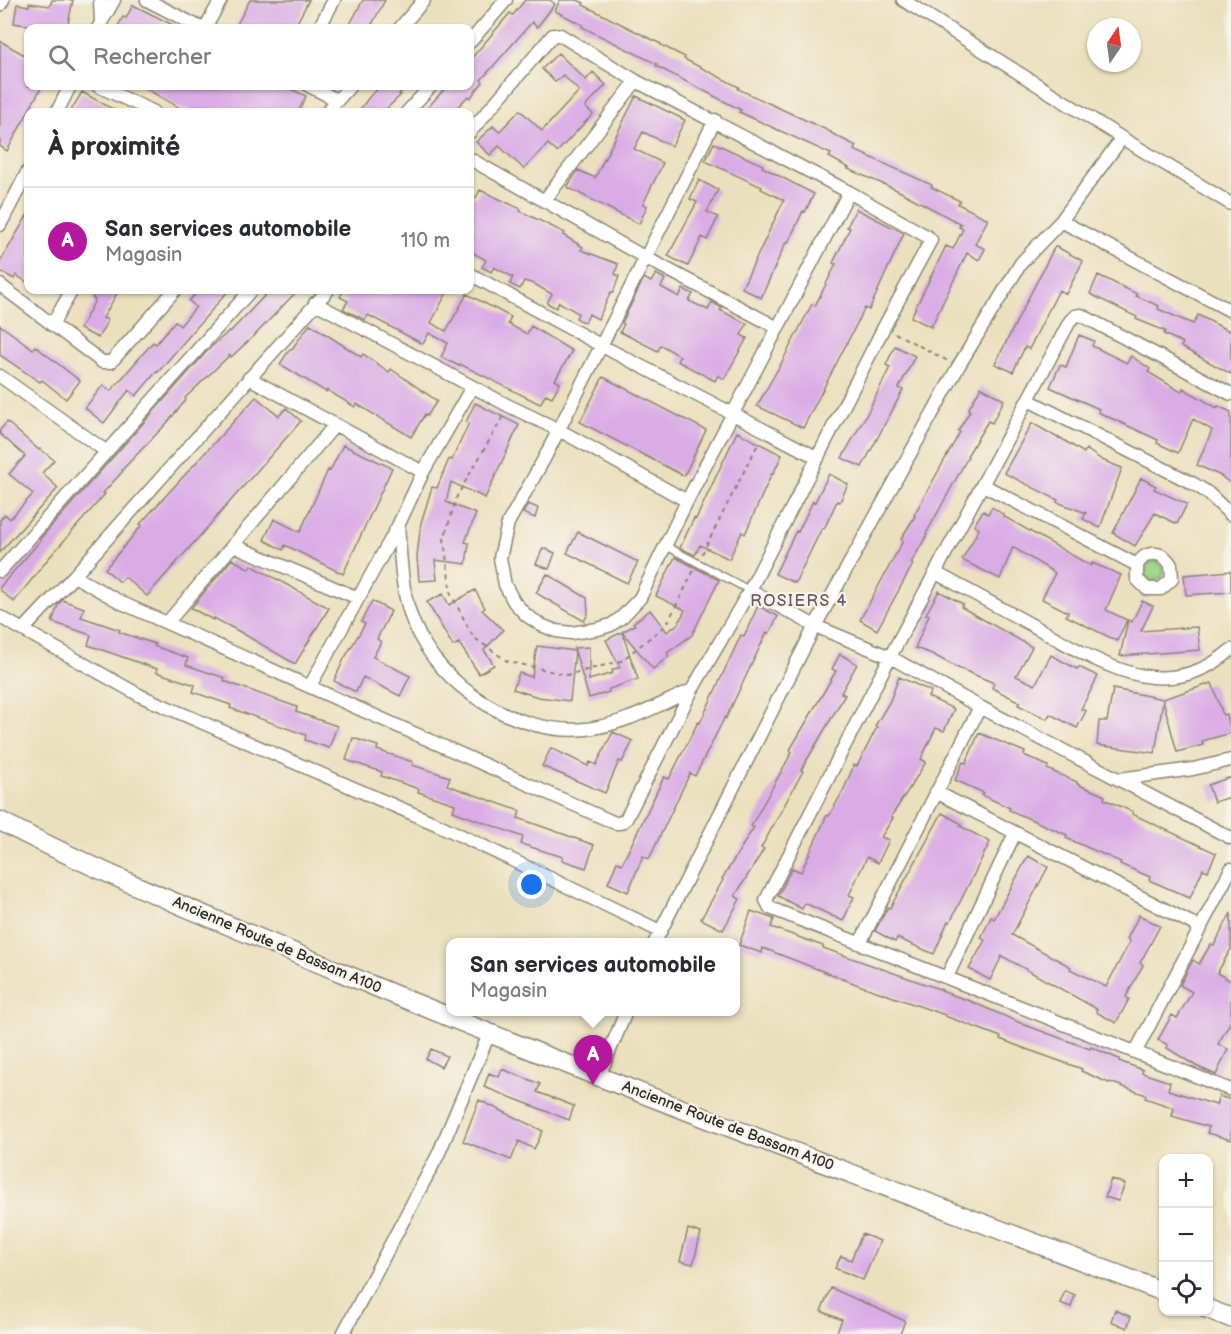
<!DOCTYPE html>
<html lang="fr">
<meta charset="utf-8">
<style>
body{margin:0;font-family:"Balsamiq Sans",sans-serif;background:#f2f2f3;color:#2b2b33}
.controls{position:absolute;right:18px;bottom:18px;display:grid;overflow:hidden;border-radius:12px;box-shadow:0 2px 4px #0004}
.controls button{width:54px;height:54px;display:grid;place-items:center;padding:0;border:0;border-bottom:2px solid #e1e1e2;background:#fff;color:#2b2b33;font:30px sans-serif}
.compass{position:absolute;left:1087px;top:18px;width:54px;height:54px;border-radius:50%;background:#fff;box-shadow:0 2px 4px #0004;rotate:13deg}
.you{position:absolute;left:532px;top:885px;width:21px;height:21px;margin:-15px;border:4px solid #fff;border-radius:50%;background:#1a73e8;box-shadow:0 0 0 9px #1a73e833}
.badge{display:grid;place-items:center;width:39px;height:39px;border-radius:50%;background:#b5179e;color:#fff;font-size:20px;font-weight:700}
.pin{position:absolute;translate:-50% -50px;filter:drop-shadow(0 2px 3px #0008)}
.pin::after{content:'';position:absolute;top:32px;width:21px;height:18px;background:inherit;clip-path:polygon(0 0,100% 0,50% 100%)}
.popup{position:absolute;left:446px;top:938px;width:294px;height:78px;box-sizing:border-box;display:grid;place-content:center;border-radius:12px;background:#fff;filter:drop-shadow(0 2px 4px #0005);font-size:20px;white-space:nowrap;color:#7c7c81}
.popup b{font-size:22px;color:#2b2b33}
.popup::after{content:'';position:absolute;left:50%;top:100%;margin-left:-12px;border:12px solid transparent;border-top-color:#fff}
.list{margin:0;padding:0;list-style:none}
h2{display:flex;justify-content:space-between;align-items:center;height:78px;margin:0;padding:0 24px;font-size:26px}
h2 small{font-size:20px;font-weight:400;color:#7c7c81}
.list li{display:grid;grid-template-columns:39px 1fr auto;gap:18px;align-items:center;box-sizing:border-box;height:108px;padding:0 24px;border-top:2px solid #e1e1e2}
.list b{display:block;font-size:22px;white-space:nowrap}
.list p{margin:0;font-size:20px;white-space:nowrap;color:#7c7c81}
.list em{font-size:20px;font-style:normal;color:#7c7c81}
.icon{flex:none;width:33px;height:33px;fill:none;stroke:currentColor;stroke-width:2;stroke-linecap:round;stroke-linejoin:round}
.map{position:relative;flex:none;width:1231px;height:1334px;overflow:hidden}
.search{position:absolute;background:#fff;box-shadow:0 2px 4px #0004;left:24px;top:24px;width:450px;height:66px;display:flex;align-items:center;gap:15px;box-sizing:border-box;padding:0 21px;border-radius:12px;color:#7c7c81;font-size:22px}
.panel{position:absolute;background:#fff;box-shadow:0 2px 4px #0004;left:24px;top:108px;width:450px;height:186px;border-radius:12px}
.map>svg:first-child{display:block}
</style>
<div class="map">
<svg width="1231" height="1334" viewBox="0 0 1231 1334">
<rect width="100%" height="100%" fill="#f7f3e8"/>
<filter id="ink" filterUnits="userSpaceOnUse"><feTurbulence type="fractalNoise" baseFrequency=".0167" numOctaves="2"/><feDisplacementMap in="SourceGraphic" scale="12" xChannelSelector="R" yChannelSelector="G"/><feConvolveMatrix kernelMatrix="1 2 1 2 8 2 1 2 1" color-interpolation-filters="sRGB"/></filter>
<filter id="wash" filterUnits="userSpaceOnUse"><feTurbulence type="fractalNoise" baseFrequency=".008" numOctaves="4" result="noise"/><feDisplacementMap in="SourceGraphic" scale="24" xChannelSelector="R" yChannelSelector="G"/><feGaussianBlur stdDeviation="1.35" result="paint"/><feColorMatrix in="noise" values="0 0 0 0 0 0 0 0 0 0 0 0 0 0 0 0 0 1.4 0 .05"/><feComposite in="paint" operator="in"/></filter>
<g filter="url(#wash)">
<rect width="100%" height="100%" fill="#ebe0be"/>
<path fill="#9dd78a" stroke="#64815a" stroke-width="1.5" d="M1144 571a10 10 0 1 1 20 0a10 10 0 1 1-20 0Z"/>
<g id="blocks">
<path fill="#daace6" d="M52 0H73L67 28H47L14 23 17 4 29 6V3L50 6Z
M250 0H309L294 28H235Z
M363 0H385L370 28H348Z
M525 0H550L555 4 537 27 532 22 481 80 483 82 470 98 468 96 453 112H424L447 86H470V60L510 13 513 15Z
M560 0H577L584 3 583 5 661 44V45L685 57 684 59 739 87 738 89 831 132V133L856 146 854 150 932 185 931 187 960 201 958 204 988 219 975 244 985 249 979 260 967 253 931 327 911 317 946 246 953 249 963 229 959 227 961 224 897 190 848 169 849 168 829 157 831 154 739 112 741 110 656 66 657 64 582 27 583 25 555 11Z
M133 5 179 28H117L123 17 126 18Z
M0 41 28 57V86H42L7 151 0 146Z
M558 53 586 80 593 72 606 85 585 107 593 114 557 152 548 144 524 169 499 146 490 155 476 142 493 126 499 132 520 110 542 131 579 91 563 75 555 82 542 69Z
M141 86H285L306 96 298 112H193L184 108 183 110Z
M381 86H407L399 94 401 95 383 112H358L370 96Z
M82 92 118 112H70Z
M636 96 685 120 672 146 643 132 634 149 663 163 643 204 647 206 639 224 567 187 578 170 595 178Z
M714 143 763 165 762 167 814 194 805 212 803 211 788 243 786 242 761 298 742 288 784 200 761 189 762 187 705 161Z
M699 180 718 190 707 212 718 217 707 240 702 237 688 266 668 256 697 202 690 199Z
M480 190 521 209 520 211 565 233 563 235 583 247 581 250 618 264 615 274 619 276 613 293 611 292 598 319 589 314 585 323 576 318 578 313 559 302 556 308 547 303 552 294 534 284 524 281 520 289 510 284 513 277 494 267 491 272 482 267 486 260 470 251V194L476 198Z
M856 209 904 233 869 310 865 308 803 428 757 406 783 360 812 304 815 306 836 264 833 263 850 228 847 227Z
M28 214V283L16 275 14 279 0 271V262Z
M1055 246 1083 261 1066 294 1059 290 1029 349 1025 347 1013 372 995 364Z
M656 274 665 279 661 287 679 297 683 289 693 294 689 301 708 310 712 302 722 308 720 310 747 324 741 335 747 338 724 379 718 375 715 381 677 361 680 356 661 345 658 351 620 332 624 324 622 323 644 278 651 282Z
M1098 275 1137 294 1136 296 1159 306 1158 309 1193 324 1198 315 1231 332V374L1181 347 1183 343 1164 334 1165 331 1136 319 1137 317 1090 294Z
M97 290H119L103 318 108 320 98 338 80 329 95 300 92 298Z
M199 290H229L158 372 157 371 136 396 129 390 104 423 85 408 103 385 111 391 153 342 156 344 175 321 180 326 196 307 189 301Z
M270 290H298L255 335 231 357 230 355 185 398 186 400 167 423 122 470 123 471 103 493 105 494 48 559 14 602 0 590V587L41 540 40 539 210 348 229 331 230 332Z
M344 290H448L431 323 446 331 467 294 511 317 508 324 527 334 531 326 572 351 555 380 560 383 552 397 546 394 540 404 460 364 459 366 441 357 448 343 429 333 423 344 368 315 365 320 343 309 348 301 340 297Z
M310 324 361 357 363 354 389 372 391 369 437 401 427 416 425 414 411 437 357 404 355 407 327 390 326 392 280 364 290 349 291 350Z
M0 325 33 349 35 346 80 381 66 399 42 380 40 382 0 355Z
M1079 335 1094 341 1092 346 1127 363 1131 356 1150 369 1148 372 1181 392 1183 388 1217 408 1218 406 1231 412V484L1221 476 1197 465 1212 430 1193 419 1178 453 1157 443 1158 440 1098 412 1099 409 1050 387 1060 365 1066 367Z
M895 346 915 356 899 388 903 390 862 467 842 458 868 412 890 367 886 365Z
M603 377 706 430 684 476 580 422Z
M981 387 1004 400 992 423 988 421 967 456 968 457 926 534 927 535 911 563 913 564 877 630 860 620 903 541 901 539 915 516 914 515 960 432 958 431 970 411 968 410Z
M256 397 279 416 286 408 301 421 147 596 125 577 120 582 105 569 142 525 140 524Z
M475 403 519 425 485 498 451 482 446 502 476 514 465 542 469 543 466 564 435 560 437 580 419 581 417 556 421 523 432 487 437 488 449 459 452 460 469 423 466 422Z
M7 422 39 450 40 449 54 460 42 473 58 488 0 552V520L5 514 10 519 33 494 9 474 25 456 0 434V430Z
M1032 423 1058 438 1059 437 1084 453 1086 449 1102 460 1122 468 1100 528 1083 519 1086 513 1057 502 1058 500 1004 473Z
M737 432 782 455 773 474 772 473 745 534 742 532 729 559 700 545 695 555 680 548 694 518 696 519Z
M343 445 392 468 343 574 285 545 283 550 264 540 274 519 300 532 328 470 330 471Z
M829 474 848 484 840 502 837 501 824 529 822 528 795 583 775 574 796 531 798 532 813 501 815 502Z
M1141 478 1156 486 1154 489 1187 504 1177 524 1155 513 1135 546 1113 533Z
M528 504 538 508 535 518 523 513Z
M992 507 1004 515 1003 516 1091 566 1092 563 1121 575 1106 610 1127 620 1117 641 1066 616 1068 612 1042 599 1055 573 1013 547 1000 579 962 560 979 529 974 525 983 511 988 514Z
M578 532 638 562 627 583 567 553Z
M543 548 555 553 549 569 536 564Z
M675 557 719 580 692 635 667 653 669 656 653 669 622 632 635 625 633 623 650 610 667 632 679 623 685 610 656 596Z
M232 559 249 569 251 565 329 608 295 664 242 633 214 618 213 620 191 608Z
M1231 571V592L1186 595 1184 575Z
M547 574 587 598 588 614 584 621 536 593Z
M475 590 485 608 482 610 503 630 484 650 494 665 479 674 459 643 453 646 427 602 443 594 449 605Z
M939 591 963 604 961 607 1032 647 1016 676 1035 685 1051 655 1077 669 1079 667 1098 676 1081 709 1086 711 1077 728 1050 714 1047 719 1018 705 1020 702 992 688 994 683 956 667 932 654 915 648 929 615 926 614Z
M62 600 84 608 81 617 120 630 119 632 155 644 154 646 188 658 186 665 225 678 224 681 297 707 296 712 337 726 329 748 305 740 306 735 230 708 231 705 193 692 195 685 156 672 157 669 88 645 91 635 52 622 58 605Z
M372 601 391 611 377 639 381 642 373 657 410 676 400 696 363 677 356 692 334 681 344 659 365 624 361 622Z
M1142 601 1153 606 1141 631 1197 627 1200 650 1120 656 1128 620 1132 622Z
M758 606 778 616 769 634 767 632 726 718 725 717 695 776 690 773 649 859 643 856 628 892 608 883 617 862 622 864 664 777 669 779 698 722 700 723 741 635 744 636Z
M622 632 638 679 609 689V692L589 698 574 648 589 647V680L613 673 612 670 620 667 606 640Z
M537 646 575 651 570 701 538 697 513 689 519 673 532 677Z
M840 654 857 664 841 693 845 695 801 770 803 771 761 848 764 849 735 896 740 899 723 930 701 919 723 880 722 879 754 827 751 826 792 752 790 750 836 671 832 669Z
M899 677 931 691 928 697 954 709 944 731 936 728 921 759 926 762 891 817 893 818 881 837 889 840 878 863 867 857 849 895 854 897 843 921 805 903 802 909 778 896 792 868 801 872 827 815 829 816 844 789 854 765 857 766 877 727 875 726 890 701Z
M1212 683 1223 715 1227 714 1231 733 1202 741 1203 745 1177 752 1163 700 1155 753 1097 745 1099 721H1107L1113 689 1163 699Z
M613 732 633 741 622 762 619 761 605 793 542 766 551 748 588 766 590 762 596 765Z
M979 733 1025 752 1024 755 1048 766 1047 769 1077 782V784L1105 796 1104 799 1133 812 1132 814 1216 853 1208 871 1203 869 1190 898 1149 880 1150 877 1120 864 1121 862 1066 838 1067 835 1009 810 1010 808 982 795 984 793 955 780 963 762 966 763Z
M353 738 378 746 377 750 413 762 412 765 450 777 447 785 520 811 518 818 594 845 586 868 562 860 563 857 521 844 523 837 453 811 455 804 418 792 419 789 381 776 382 772 346 760Z
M1231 777V797L1214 802 1208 785Z
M942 813 962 824 960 826 990 842 950 922 948 921 934 954 897 938 895 942 875 931 888 907 890 908Z
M1028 856 1048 867 1012 935 1071 967 1070 969 1106 987 1130 941 1127 939 1139 915 1160 926 1140 963 1143 965 1126 997 1129 999 1116 1023 1096 1012 1097 1009 1002 956 990 980 969 969 985 940 981 938 991 917 994 919Z
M751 911 774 919 771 927 823 946V948L942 990 941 991 970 1001 1025 1025 1090 1049 1091 1047 1119 1059V1061L1143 1070 1142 1073 1170 1082 1168 1090 1216 1105 1219 1096 1231 1100V1140L1207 1133 1209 1127 1172 1116 1174 1108 1145 1098 1146 1095 1110 1082 1109 1083 1081 1071 1082 1069 1026 1049 1000 1039 1001 1037 945 1016V1015L856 984 763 948 762 953 739 945Z
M1231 913V949L1217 973 1231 981V1021L1218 1044 1228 1049 1216 1075 1196 1066 1167 1048 1168 1045 1158 1040 1172 1015 1177 1018 1192 992 1180 985 1193 960 1199 964 1211 944 1214 945Z
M431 1049 447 1056 441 1067 426 1059Z
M502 1069 540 1084 537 1092 574 1106 569 1120 484 1087 489 1073 499 1077Z
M479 1100 543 1131 534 1149 519 1141 511 1160 463 1141Z
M1111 1179 1125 1184 1118 1201 1105 1197Z
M688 1229 701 1233 693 1264 680 1261Z
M862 1234 880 1241 863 1280 835 1268 841 1256 851 1260Z
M831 1288 905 1321 900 1334H836L842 1320 821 1311Z
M1065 1291 1075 1295 1071 1307 1060 1303Z
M1115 1310 1131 1317 1127 1328 1111 1321Z"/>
</g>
</g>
<g filter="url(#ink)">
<use href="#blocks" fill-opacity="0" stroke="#8b8674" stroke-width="1.5"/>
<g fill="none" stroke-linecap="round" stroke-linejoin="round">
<defs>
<path id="lane" d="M666 546 749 590"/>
<path id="street" d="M100 0 101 23
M147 0 201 28
M903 0 1122 138 1231 204
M0 5 3 0
M98 28 114 0
M205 28 221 0
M319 28 334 0
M400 28 424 0
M470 42 506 0
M98 86 154 112
M309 86 337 100
M57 112 70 86
M327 112 350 86
M407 112 431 86
M715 120 544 459 508 523 500 558 505 585 514 602 526 615 541 625 556 631 571 633 598 629 611 625 622 617 640 598 687 501 849 192
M470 159 646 258 778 328
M544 201 636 81
M1061 221 1231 311
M0 225 28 171
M470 274 602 346 818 458
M0 285 102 362H111L175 290
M315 303 509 406 559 430 687 501
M52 325 72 290
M0 376 107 452
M249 378 423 472
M1231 394 1081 315 1075 316 1070 321 890 657 766 900 770 908 1231 1090
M1028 400 1194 484 1208 493 1231 515
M983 485 1137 565V579L1147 589H1161L1172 579 1171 565C1162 550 1146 550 1137 565
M398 526C401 558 401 594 414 624 440 687 517 736 586 729 624 725 658 705 692 690
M233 545 358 598
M0 571 251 290
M936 573C971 592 1006 611 1041 630 1104 665 1166 706 1231 650
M74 576 122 603 615 823H620L626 819 692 690 750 590 884 327 931 240 928 237 849 192 636 81 560 35H553L470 132
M750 590 815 626 890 657 980 707 1231 838
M0 617 141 696 441 826 660 931
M167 623 335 425
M23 630 74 576 328 290
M310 686 398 526 423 472 472 387
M1120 779 1193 769 1231 760
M936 792 1201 928
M655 942 815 626 958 367 1021 263 1061 221 1122 138
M860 943 980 707
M947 977 1015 833
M1136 1051 1231 869
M599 1076 626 1012
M343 1334 438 1155 489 1034"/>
<path id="secondary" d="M0 821C110 878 226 924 340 972 612 1086 889 1187 1164 1292
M1208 1309 1231 1318"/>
</defs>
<use href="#lane" stroke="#8b8674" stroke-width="9"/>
<use href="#street" stroke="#8b8674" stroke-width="15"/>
<use href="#secondary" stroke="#8b8674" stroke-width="21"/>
<path stroke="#8b8674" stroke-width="2" stroke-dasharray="4.5 4.5" stroke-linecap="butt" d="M895 333 948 361
M503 417 457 496 444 539 451 594 473 637 507 661 567 675 621 661 667 624 694 570
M702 554 759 442"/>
<use href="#lane" stroke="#fff" stroke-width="6"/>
<use href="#street" stroke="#fff" stroke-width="12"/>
<use href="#secondary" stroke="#fff" stroke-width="18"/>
</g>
</g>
<g text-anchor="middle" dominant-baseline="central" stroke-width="4.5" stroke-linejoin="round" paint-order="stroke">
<g font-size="15" fill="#2b2b2b" stroke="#f7f3e8">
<text transform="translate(277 945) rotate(23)">Ancienne Route de Bassam A100</text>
<text transform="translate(728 1126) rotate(21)">Ancienne Route de Bassam A100</text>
</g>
<g font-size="16" letter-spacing="1.5" fill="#68586c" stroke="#f7f3e8">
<text x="799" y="601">ROSIERS 4</text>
</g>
</g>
</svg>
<div class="controls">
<button>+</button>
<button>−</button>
<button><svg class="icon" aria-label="locate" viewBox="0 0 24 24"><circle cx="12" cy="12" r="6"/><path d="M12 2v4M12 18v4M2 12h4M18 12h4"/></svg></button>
</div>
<svg class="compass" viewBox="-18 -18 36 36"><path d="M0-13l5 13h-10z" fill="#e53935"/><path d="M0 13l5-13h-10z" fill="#7c7c81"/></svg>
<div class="you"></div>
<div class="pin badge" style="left:593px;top:1085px">A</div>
<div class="popup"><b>San services automobile</b>Magasin</div>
<div class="search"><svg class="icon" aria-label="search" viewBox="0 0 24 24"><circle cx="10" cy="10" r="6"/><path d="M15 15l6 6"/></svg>Rechercher</div>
<section class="panel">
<h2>À proximité<small></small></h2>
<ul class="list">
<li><span class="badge">A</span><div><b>San services automobile</b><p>Magasin</p></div><em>110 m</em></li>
</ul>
</section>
</div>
